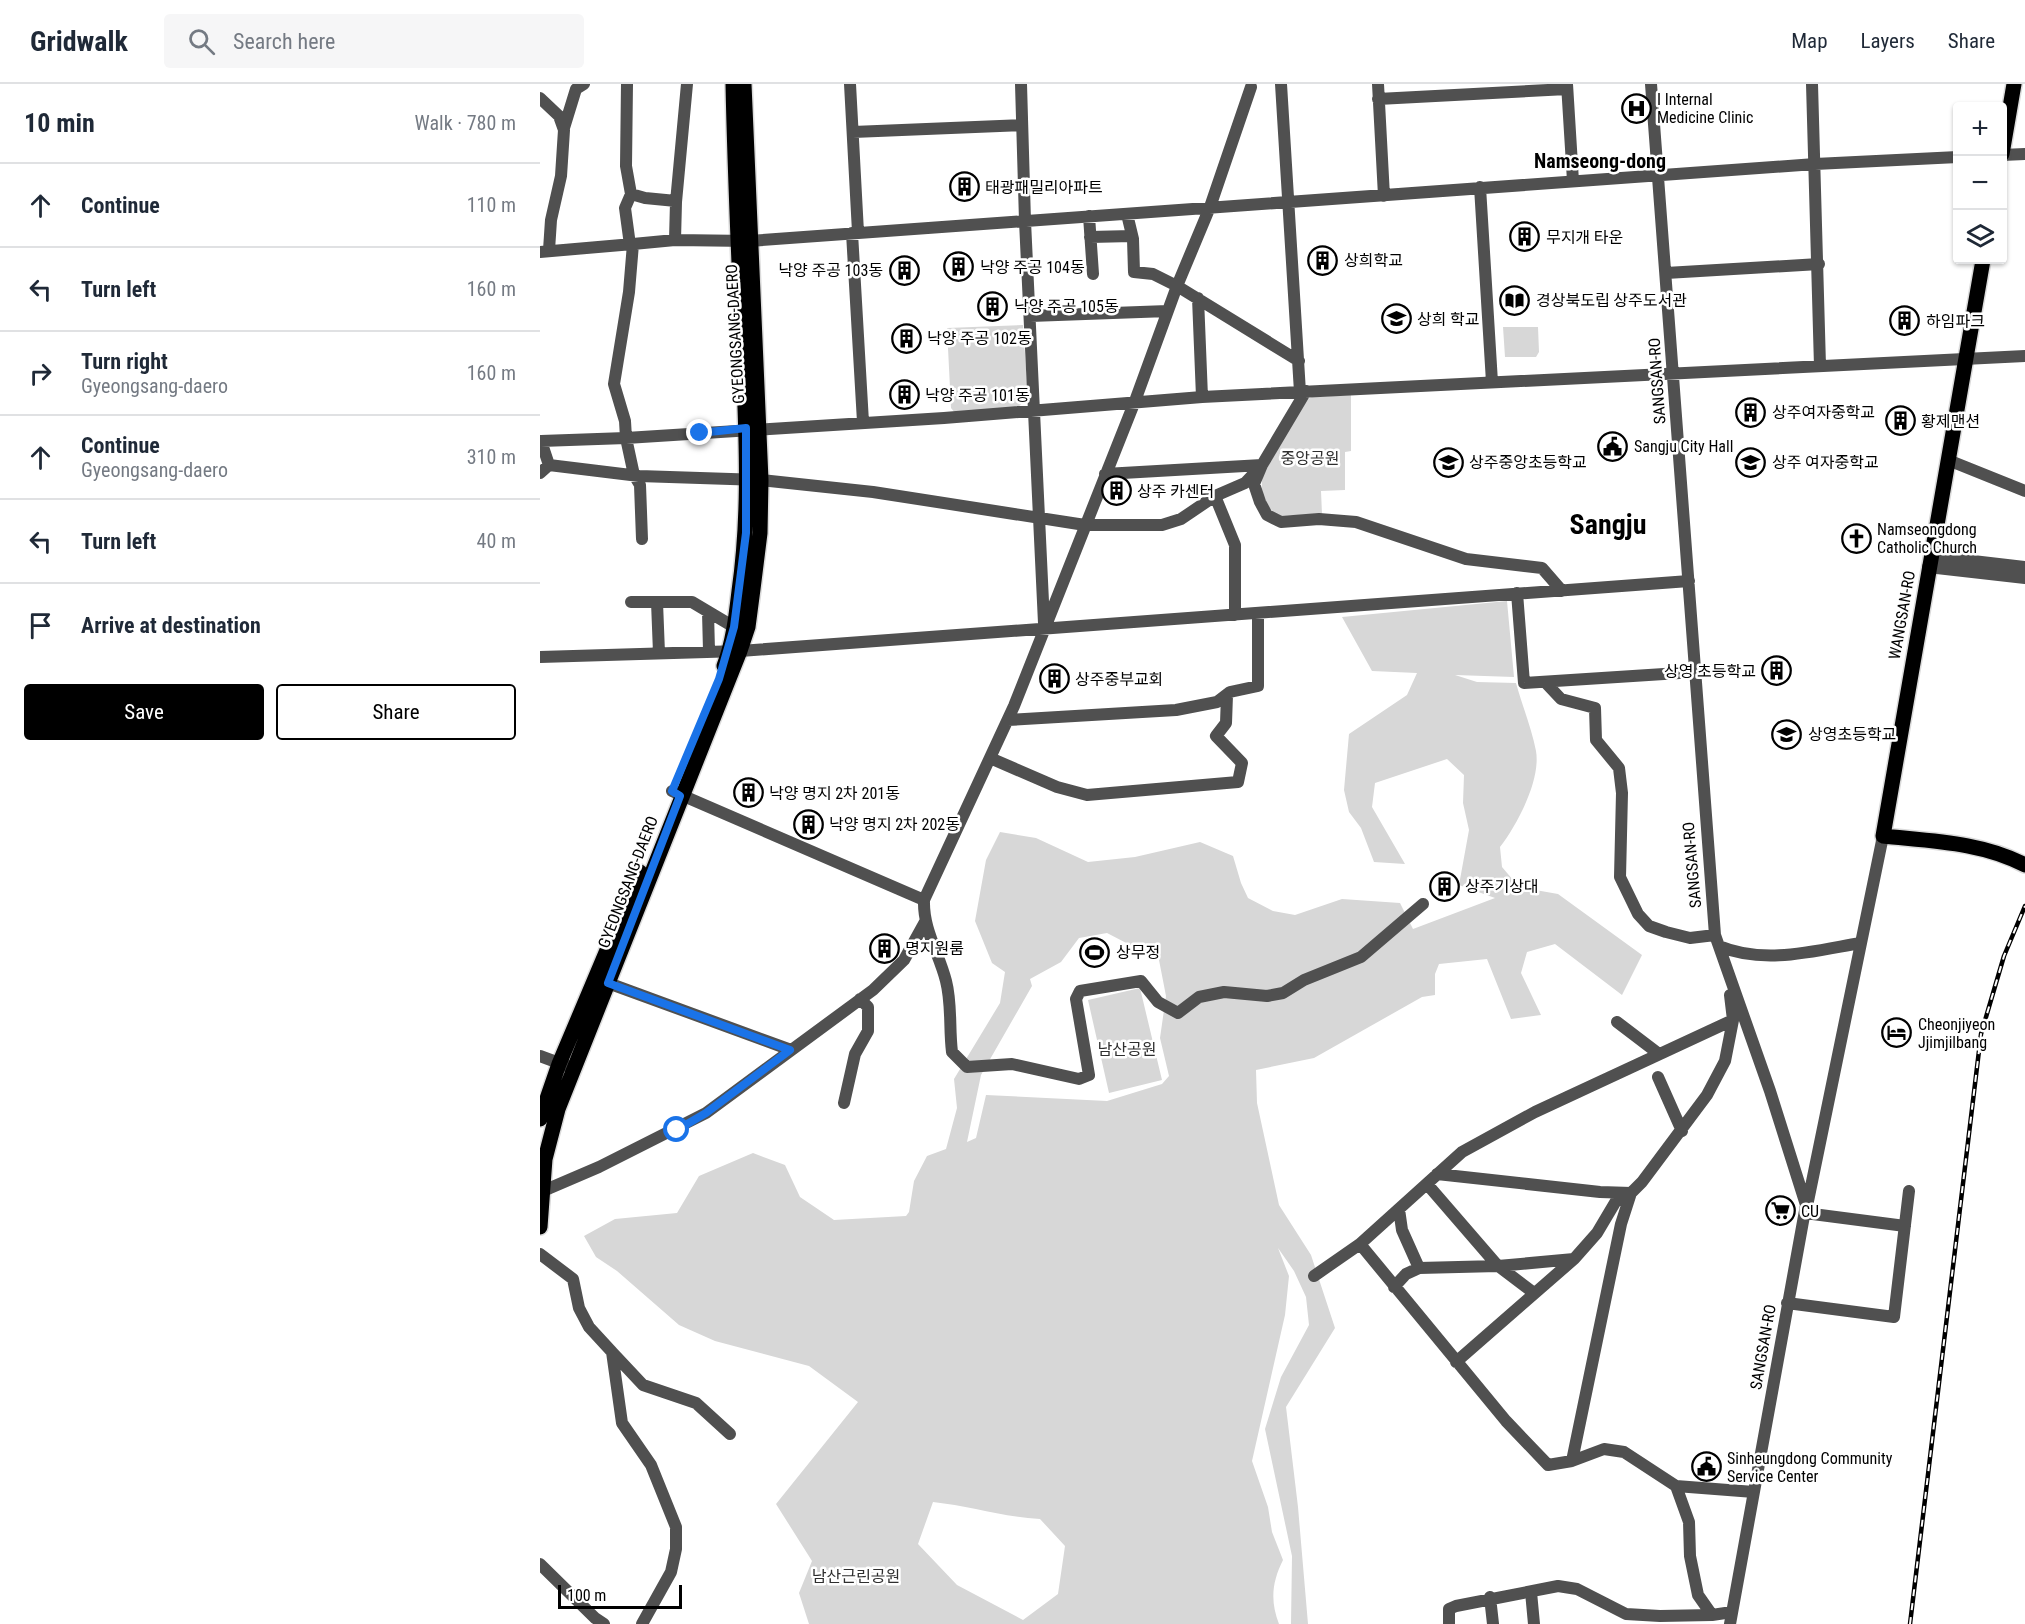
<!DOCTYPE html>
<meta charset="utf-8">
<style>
body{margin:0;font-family:"Roboto Condensed","Noto Sans KR",sans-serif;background:#f6f6f7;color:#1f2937}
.controls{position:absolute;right:18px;top:18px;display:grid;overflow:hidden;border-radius:6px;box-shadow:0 2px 4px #0004}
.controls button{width:54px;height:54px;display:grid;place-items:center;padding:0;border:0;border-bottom:2px solid #e0e1e3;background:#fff;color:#1f2937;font:30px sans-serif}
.scale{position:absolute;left:18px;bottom:15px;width:124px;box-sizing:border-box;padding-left:6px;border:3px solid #000;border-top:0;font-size:16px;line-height:21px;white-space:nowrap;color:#000;-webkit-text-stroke:4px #fff;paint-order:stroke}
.stop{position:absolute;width:18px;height:18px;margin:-14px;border:4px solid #1a73e8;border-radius:50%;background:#fff}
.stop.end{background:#1a73e8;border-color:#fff;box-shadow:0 2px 6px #0008}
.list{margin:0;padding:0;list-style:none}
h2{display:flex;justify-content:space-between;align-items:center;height:78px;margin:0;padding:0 24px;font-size:26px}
h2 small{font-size:20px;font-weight:400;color:#747a83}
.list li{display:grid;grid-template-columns:39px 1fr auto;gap:18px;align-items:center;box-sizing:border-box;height:84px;padding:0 24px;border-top:2px solid #e0e1e3}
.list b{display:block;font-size:22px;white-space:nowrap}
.list p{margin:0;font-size:20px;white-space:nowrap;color:#747a83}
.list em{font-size:20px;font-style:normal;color:#747a83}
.actions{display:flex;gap:12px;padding:18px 24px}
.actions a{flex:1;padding:14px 0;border:2px solid #000;border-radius:6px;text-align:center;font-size:21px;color:#000}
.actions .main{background:#000;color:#fff}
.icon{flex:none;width:33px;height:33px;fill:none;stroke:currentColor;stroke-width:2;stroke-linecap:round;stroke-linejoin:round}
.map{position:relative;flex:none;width:1485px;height:1540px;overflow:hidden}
header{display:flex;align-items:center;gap:36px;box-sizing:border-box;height:84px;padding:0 30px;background:#fff;border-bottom:2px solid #e0e1e3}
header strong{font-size:28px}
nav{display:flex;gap:33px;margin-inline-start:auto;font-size:21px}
.search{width:420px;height:54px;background:#f6f6f7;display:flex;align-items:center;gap:15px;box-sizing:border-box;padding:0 21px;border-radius:6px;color:#747a83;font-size:22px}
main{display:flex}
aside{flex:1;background:#fff}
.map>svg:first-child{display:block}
</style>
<header>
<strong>Gridwalk</strong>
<div class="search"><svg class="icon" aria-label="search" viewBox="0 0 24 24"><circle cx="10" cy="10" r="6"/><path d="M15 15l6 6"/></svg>Search here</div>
<nav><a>Map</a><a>Layers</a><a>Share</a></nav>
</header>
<main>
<aside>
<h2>10 min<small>Walk · 780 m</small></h2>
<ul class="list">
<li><svg class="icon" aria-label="ahead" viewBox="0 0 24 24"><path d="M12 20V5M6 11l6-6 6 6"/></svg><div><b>Continue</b></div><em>110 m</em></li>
<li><svg class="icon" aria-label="left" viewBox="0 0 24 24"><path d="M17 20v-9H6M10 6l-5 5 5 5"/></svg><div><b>Turn left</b></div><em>160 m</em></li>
<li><svg class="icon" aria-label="right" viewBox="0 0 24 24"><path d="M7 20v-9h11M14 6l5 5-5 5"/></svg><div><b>Turn right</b><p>Gyeongsang-daero</p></div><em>160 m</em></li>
<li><svg class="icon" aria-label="ahead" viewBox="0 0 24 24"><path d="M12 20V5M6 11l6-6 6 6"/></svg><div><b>Continue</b><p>Gyeongsang-daero</p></div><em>310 m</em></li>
<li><svg class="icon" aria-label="left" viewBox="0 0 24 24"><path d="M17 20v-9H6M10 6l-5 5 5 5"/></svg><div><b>Turn left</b></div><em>40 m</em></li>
<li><svg class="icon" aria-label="arrive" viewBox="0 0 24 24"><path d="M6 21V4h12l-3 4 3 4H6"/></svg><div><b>Arrive at destination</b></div></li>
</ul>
<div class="actions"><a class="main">Save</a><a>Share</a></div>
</aside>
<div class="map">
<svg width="1485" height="1540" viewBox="0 0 1485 1540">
<rect width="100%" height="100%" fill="#fff"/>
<path fill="#d7d7d7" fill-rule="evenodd" d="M483 241 488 314 476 325 416 330 411 324 407 244Z
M963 243H998L999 268 996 273H965Z
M811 311V367L805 368V406L781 407 782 430 738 432C725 422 719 407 723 391L766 316 772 313Z
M967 517 974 593 915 591 937 598 976 599C982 621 992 645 996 667 1001 696 977 741 960 763L962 783 979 803 1018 810 1102 871 1082 911 1015 860 987 868 981 889 1001 931 971 935 947 875 899 880 895 890V911L882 913 774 974 716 986 717 1019 739 1121 771 1171 795 1244 746 1323 758 1423 768 1540H751L752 1472 725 1345 741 1293 769 1241 766 1213 754 1187 738 1164 749 1192 745 1231 712 1377 728 1423 732 1448 743 1476C732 1498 730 1517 739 1540H269L259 1509 272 1477 236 1420 318 1318 269 1282 175 1257 139 1241 77 1187 56 1173 44 1152 75 1135 137 1129 159 1092 213 1069 245 1081 260 1113 294 1136 366 1132 369 1128 374 1097 387 1072 406 1065 417 1024 414 995 460 919 465 888 452 879 435 837 446 776 460 748 496 754 548 778 595 773 660 758 693 772 701 799 708 814 733 827 755 831 802 815 860 819 873 845 955 814 919 801 929 746 923 719 924 691 907 675 835 699 832 723 865 780 834 778 821 744 809 728 804 706 809 650 867 611 877 589 832 587 802 533ZM567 849 619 876 626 912 620 954 629 992 622 1000 567 1017 446 1011 436 1054 427 1058 441 991 492 902 490 895 521 878 539 854ZM393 1418C430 1422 463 1433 500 1435L525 1462 518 1510 483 1536 417 1501 378 1460Z
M600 904 622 996 569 1009 548 916Z"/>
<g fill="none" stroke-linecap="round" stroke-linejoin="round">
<defs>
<path id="major" d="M1462 70 1474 0
M1443 176 1343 752C1390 757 1442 758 1485 781
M184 582C193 558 196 533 199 507 209 437 207 369 204 299 200 199 195 100 193 0
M0 1035 19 980 100 788
M0 1143 5 1075 18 1025 200 567 208 543 213 505 220 449 221 396 204 0"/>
</defs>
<use href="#major" stroke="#dbdbdb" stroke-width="18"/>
<path stroke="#505050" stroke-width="12" d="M87 0 86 82 91 110 105 114 136 117
M310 0 318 148
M481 0 485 137 504 539
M741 0 760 308
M838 0 844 112
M1027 0 1033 97
M1111 0 1175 851 1230 1007 1266 1121 1190 1540
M1272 0 1280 282
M711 3 670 123 637 202 595 317 474 622 384 816C383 846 399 869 406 897 412 920 409 944 412 968L427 983 472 980 539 995 549 991 536 915 540 907 601 897 618 918 638 929 659 913 684 908 727 912 743 909 764 896 821 873 883 820
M0 14 19 32 24 46 21 92 11 136 9 166
M838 15 1027 5
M24 44 36 5 44 0
M313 48 482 41
M1462 71 1485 70
M940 103 952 298
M587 130 593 155 594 188 613 190 637 202 759 277
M549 132 553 190
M312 149 323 338
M550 153 592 152
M135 156 209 157 1275 80 1418 73
M90 161 85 124 91 110
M0 168 93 160
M1126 189 1279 180
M658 214 662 313
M490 232 628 227
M1408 376 1485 407
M9 381 1 357 86 354 85 337 74 300 89 208 93 160 135 156 136 118 147 0
M0 389 9 381 99 392 221 396 333 408 545 441H622L641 435 675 412 705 399 722 381 766 307
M565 390 722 381 714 400 720 418 727 431 741 438 779 435 816 438 926 475 1002 484 1022 507
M675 412 695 461V531
M102 455 100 401 94 391 86 354 404 334 662 313 1485 272
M1390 472 1485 483
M1388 483 1485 494
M977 509 984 599 1155 588
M91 518H152L194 543
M117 518 119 569
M168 528 169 567
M0 573 200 567 1149 497
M1005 598 1021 615 1055 624 1056 656 1079 684 1082 709 1080 793 1098 830 1109 842 1126 848 1150 854 1175 851
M468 636 636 626 677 618 690 608 718 602V529
M450 674 517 703 547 711 698 698 702 679 676 652 686 639 687 611
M132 707 384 816
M1179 862C1224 881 1274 867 1320 859
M68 899 251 966
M1077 938 1119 970
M0 972 27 982
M1118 993 1142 1047
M304 1019 315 970 328 947V923L320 915
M897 1090 1060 1108 1091 1109 1081 1140 1032 1377
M887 1100 957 1181 994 1209
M3 1107 59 1083 166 1029 333 906 364 876 385 838
M1267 1122 1343 752
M859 1125 862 1146 879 1184
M1265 1129 1365 1142
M820 1160 966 1337 1008 1381 1032 1377 1064 1365 1084 1368 1136 1402 1149 1438 1150 1472 1158 1511 1172 1531 1192 1528
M0 1170 33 1195 39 1224 49 1243 72 1268 82 1339 111 1381 136 1443V1465L131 1488 102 1540
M774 1192 820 1160 922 1068 995 1028 1193 936 1190 911
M854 1203 866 1190 879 1184 958 1182 1034 1175
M1247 1219 1354 1233 1369 1107
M72 1268 103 1301 156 1319 190 1350
M916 1278 1034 1175 1057 1149 1076 1117 1091 1109 1102 1098 1167 1011 1185 977 1193 936
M1136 1402 1214 1408
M0 1480 55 1534 64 1540
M991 1508 994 1540
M950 1513 953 1540
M909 1540V1525L916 1522 1018 1502 1037 1505 1086 1530 1120 1532 1172 1531"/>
<use href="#major" stroke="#000" stroke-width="15"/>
<defs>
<path id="rail" d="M1370 1540 1441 950 1464 872 1485 822"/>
</defs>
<use href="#rail" stroke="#000" stroke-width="4.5"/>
<use href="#rail" stroke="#fff" stroke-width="2" stroke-dasharray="7" stroke-linecap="butt"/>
</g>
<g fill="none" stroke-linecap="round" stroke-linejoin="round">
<path stroke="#1a73e8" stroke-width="8" d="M137 1046 166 1029 250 966 68 899 140 712 132 707 179 595 194 543 206 449V344L160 349"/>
</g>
<defs>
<symbol id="hospital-ring" viewBox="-11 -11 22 22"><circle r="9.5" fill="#fff" stroke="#000" stroke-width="1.5"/><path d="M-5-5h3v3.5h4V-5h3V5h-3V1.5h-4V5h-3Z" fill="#000"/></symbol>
<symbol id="building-ring" viewBox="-11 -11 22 22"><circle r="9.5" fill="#fff" stroke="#000" stroke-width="1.5"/><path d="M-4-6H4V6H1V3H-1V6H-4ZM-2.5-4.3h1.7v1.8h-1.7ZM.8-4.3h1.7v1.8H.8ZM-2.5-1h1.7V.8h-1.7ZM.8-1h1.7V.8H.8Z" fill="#000"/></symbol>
<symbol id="library-ring" viewBox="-11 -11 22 22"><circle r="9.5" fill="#fff" stroke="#000" stroke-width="1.5"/><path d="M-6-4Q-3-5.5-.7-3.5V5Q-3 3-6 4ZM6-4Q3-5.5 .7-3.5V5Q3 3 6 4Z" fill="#000"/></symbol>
<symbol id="school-ring" viewBox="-11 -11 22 22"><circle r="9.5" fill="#fff" stroke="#000" stroke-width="1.5"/><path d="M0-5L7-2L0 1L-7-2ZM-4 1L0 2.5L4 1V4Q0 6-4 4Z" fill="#000"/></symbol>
<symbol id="civic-ring" viewBox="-11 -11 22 22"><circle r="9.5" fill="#fff" stroke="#000" stroke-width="1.5"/><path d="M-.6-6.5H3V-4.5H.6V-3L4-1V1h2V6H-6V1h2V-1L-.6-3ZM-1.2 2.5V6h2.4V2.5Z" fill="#000"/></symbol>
<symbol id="church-ring" viewBox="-11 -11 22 22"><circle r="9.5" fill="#fff" stroke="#000" stroke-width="1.5"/><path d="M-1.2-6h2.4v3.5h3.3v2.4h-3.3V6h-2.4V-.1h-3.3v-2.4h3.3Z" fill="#000"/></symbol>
<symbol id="stadium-ring" viewBox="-11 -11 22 22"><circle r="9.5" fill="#fff" stroke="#000" stroke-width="1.5"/><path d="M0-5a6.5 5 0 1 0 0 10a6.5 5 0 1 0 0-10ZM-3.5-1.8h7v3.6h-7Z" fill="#000"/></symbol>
<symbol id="hotel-ring" viewBox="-11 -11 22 22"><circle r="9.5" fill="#fff" stroke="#000" stroke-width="1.5"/><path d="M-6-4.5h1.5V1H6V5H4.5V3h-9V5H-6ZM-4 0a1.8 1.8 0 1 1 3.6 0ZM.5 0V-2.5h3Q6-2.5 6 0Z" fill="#000"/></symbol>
<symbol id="supermarket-ring" viewBox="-11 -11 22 22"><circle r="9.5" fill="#fff" stroke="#000" stroke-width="1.5"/><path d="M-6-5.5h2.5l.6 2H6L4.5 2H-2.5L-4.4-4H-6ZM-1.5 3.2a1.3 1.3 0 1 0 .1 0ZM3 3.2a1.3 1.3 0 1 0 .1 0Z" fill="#000"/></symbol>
</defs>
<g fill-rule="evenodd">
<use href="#hospital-ring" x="1080" y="8" width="33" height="33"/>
<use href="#building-ring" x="408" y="86" width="33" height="33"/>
<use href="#building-ring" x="968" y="136" width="33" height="33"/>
<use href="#building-ring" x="766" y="160" width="33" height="33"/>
<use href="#building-ring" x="402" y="166" width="33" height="33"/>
<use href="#building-ring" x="348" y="170" width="33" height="33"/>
<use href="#library-ring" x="958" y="200" width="33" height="33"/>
<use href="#building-ring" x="436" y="206" width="33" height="33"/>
<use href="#school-ring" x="840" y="218" width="33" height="33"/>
<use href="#building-ring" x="1348" y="220" width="33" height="33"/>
<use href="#building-ring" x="350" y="238" width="33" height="33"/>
<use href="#building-ring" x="348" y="294" width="33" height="33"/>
<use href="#building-ring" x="1194" y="312" width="33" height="33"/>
<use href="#building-ring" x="1344" y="320" width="33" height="33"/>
<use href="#civic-ring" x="1056" y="346" width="33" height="33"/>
<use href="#school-ring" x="892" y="362" width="33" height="33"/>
<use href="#school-ring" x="1194" y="362" width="33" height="33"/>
<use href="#building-ring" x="560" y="390" width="33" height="33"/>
<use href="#church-ring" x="1300" y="438" width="33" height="33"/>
<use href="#building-ring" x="1220" y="570" width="33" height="33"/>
<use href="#building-ring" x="498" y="578" width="33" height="33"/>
<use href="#school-ring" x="1230" y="634" width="33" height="33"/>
<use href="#building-ring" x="192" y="692" width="33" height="33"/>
<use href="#building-ring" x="252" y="724" width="33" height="33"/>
<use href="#building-ring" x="888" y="786" width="33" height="33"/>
<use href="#building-ring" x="328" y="848" width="33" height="33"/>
<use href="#stadium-ring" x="538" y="852" width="33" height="33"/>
<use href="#hotel-ring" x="1340" y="932" width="33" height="33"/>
<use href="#supermarket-ring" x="1224" y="1110" width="33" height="33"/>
<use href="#civic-ring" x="1150" y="1366" width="33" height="33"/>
</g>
<g text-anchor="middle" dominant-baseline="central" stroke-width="5" stroke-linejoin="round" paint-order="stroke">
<g font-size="16" fill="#000" stroke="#fff" text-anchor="start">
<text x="1117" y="15">I Internal<tspan x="1117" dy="18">Medicine Clinic</tspan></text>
<text x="445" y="103">태광패밀리아파트</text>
<text x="1006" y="153">무지개 타운</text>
<text x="804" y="176">상희학교</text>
<text x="440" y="183">낙양 주공 104동</text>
<text x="343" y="186" text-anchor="end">낙양 주공 103동</text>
<text x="996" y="216">경상북도립 상주도서관</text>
<text x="474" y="222">낙양 주공 105동</text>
<text x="877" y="235">상희 학교</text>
<text x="1386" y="237">하임파크</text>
<text x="387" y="254">낙양 주공 102동</text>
<text x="385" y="311">낙양 주공 101동</text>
<text x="1232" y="328">상주여자중학교</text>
<text x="1381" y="337">황제맨션</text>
<text x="1094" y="362">Sangju City Hall</text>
<text x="929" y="378">상주중앙초등학교</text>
<text x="1232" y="378">상주 여자중학교</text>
<text x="597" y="407">상주 카센터</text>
<text x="1337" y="445">Namseongdong<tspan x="1337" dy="18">Catholic Church</tspan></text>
<text x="1216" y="587" text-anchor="end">상영 초등학교</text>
<text x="535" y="595">상주중부교회</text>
<text x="1268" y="650">상영초등학교</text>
<text x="229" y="709">낙양 명지 2차 201동</text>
<text x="289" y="740">낙양 명지 2차 202동</text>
<text x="925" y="802">상주기상대</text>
<text x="365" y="864">명지원룸</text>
<text x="576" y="868">상무정</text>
<text x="1378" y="940">Cheonjiyeon<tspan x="1378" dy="18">Jjimjilbang</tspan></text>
<text x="1261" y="1127">CU</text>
<text x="1187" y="1374">Sinheungdong Community<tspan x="1187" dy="18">Service Center</tspan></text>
</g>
<g font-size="16" fill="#000" stroke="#fff">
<text transform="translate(195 250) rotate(-93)">GYEONGSANG-DAERO</text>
<text transform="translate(1117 297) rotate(-94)">SANGSAN-RO</text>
<text transform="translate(1362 531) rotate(-80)">WANGSAN-RO</text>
<text transform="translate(1152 781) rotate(-95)">SANGSAN-RO</text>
<text transform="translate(88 798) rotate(-69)">GYEONGSANG-DAERO</text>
<text transform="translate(1223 1263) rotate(-80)">SANGSAN-RO</text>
</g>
<g font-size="16" fill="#2e2e2e" stroke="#fff">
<text x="770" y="374">중앙공원</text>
<text x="587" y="965">남산공원</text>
<text x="316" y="1492">남산근린공원</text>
</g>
<g font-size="20" font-weight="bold" fill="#000" stroke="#fff">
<text x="1060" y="77">Namseong-dong</text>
</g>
<g font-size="28" font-weight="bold" fill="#000" stroke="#fff">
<text x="1068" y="440">Sangju</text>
</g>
</g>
</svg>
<div class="controls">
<button>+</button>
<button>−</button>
<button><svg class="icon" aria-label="layers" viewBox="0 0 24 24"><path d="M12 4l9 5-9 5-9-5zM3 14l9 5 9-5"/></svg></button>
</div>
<div class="scale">100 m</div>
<div class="stop" style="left:137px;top:1046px"></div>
<div class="stop end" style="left:160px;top:349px"></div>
</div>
</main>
